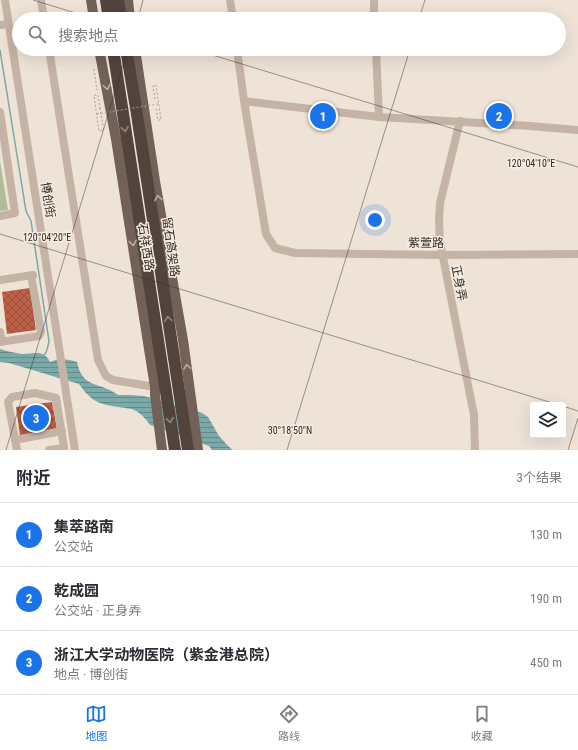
<!DOCTYPE html>
<html lang="zh">
<meta charset="utf-8">
<style>
body{margin:0;font-family:"Roboto Condensed","Noto Sans SC",sans-serif;background:#f2f2f3;color:#2b2b33}
.controls{position:absolute;right:12px;bottom:12px;display:grid;overflow:hidden;border-radius:4px;box-shadow:0 4px 16px #0002}
.controls button{width:36px;height:36px;display:grid;place-items:center;padding:0;border:0;border-bottom:1px solid #e1e1e2;background:#fff;color:#2b2b33;font:20px sans-serif}
.you{position:absolute;left:375px;top:220px;width:14px;height:14px;margin:-10px;border:3px solid #fff;border-radius:50%;background:#1a73e8;box-shadow:0 0 0 6px #1a73e833}
.badge{display:grid;place-items:center;width:26px;height:26px;border-radius:50%;background:#1a73e8;color:#fff;font-size:13px;font-weight:700}
.pin{position:absolute;translate:-50% -50%;border:2px solid #fff;box-shadow:0 1px 4px #0006}
.list{margin:0;padding:0;list-style:none}
h2{display:flex;justify-content:space-between;align-items:center;height:52px;margin:0;padding:0 16px;font-size:17px}
h2 small{font-size:13px;font-weight:400;color:#7c7c81}
.list li{display:grid;grid-template-columns:26px 1fr auto;gap:12px;align-items:center;box-sizing:border-box;height:64px;padding:0 16px;border-top:1px solid #e1e1e2}
.list b{display:block;font-size:15px;white-space:nowrap}
.list p{margin:0;font-size:13px;white-space:nowrap;color:#7c7c81}
.list em{font-size:13px;font-style:normal;color:#7c7c81}
.icon{flex:none;width:22px;height:22px;fill:none;stroke:currentColor;stroke-width:2;stroke-linecap:round;stroke-linejoin:round}
.map{position:relative;flex:none;width:578px;height:450px;overflow:hidden}
.search{position:absolute;background:#fff;box-shadow:0 4px 16px #0002;left:12px;right:12px;top:12px;height:44px;display:flex;align-items:center;gap:10px;box-sizing:border-box;padding:0 14px;border-radius:22px;color:#7c7c81;font-size:15px}
.sheet{height:244px;background:#fff}
nav{display:flex;justify-content:space-around;align-items:center;box-sizing:border-box;height:56px;border-top:1px solid #e1e1e2;background:#fff;font-size:11px;color:#7c7c81}
nav a{display:grid;justify-items:center;gap:2px}
nav .on{color:#1a73e8}
.map>svg:first-child{display:block}
</style>
<div class="map">
<svg width="578" height="450" viewBox="0 0 578 450">
<defs>
<pattern id="water-rules" width="6" height="5" patternUnits="userSpaceOnUse"><rect width="6" height="5" fill="#79a9a9"/><path d="M0 2.5h6" fill="none" stroke="#648a89"/></pattern>
<pattern id="building-cross-hatch" width="8" height="8" patternUnits="userSpaceOnUse"><rect width="8" height="8" fill="#bd6047"/><path d="M0 0l8 8M0 8l8-8" fill="none" stroke="#9a4f3b"/></pattern>
</defs>
<rect width="100%" height="100%" fill="#efe3d8"/>
<path fill="#b1bc99" d="M0 161 8 210 0 211Z"/>
<path fill="url(#water-rules)" d="M0 349C7 351 15 353 22 354 34 354 44 349 50 362 60 358 66 359 77 362 83 390 100 381 118 395H130L144 396 202 413 208 417 219 436 229 447 233 450H212L209 446 150 425C146 419 141 413 134 410 130 408 123 408 118 407 98 404 91 401 79 384L9 363 0 362Z"/>
<g fill="none" stroke-linecap="round" stroke-linejoin="round">
<path stroke="#79a9a9" stroke-width="1.5" d="M0 50 26 211 31 221 49 341 47 350 44 356"/>
</g>
<path fill="url(#building-cross-hatch)" d="M30 288 36 330 7 334 2 292Z
M52 402 57 429 20 436 16 407Z"/>
<g fill="none" stroke-linecap="round" stroke-linejoin="round">
<path stroke="#b19d8f" stroke-width="1" stroke-dasharray="2 2" stroke-linecap="butt" d="M94 69 97 90 99 89
M155 99 153 86 156 85 161 120H158L156 108
M100 109 98 95H94L99 131 104 130 100 109 102 108"/>
<path stroke="#c5b3a5" stroke-width="8" d="M5 0 75 450
M41 0 44 19
M230 0 233 19
M374 0V19
M0 25 9 24
M49 49 98 360 106 376 113 380 155 387
M237 49 244 101 266 234 275 248 295 253 442 255 578 254
M376 49 379 117
M244 101 379 117 530 126 578 130
M0 112 15 213 0 216
M460 121 440 203 439 220 440 242 474 415 475 450
M0 280 33 275
M0 332 2 342
M0 342 39 336 41 332 31 275
M15 440 62 431
M17 450 8 402 12 397 35 393 56 398 64 448 49 450"/>
<path stroke="#736057" stroke-width="10" d="M91 0 94 19
M128 0 130 19
M99 49 116 139 155 387V395L162 450
M135 49 155 181 183 340 198 450"/>
<path stroke="#52433d" stroke-width="12" d="M106 0 109 19
M118 0 121 19
M113 49 175 450
M126 49 136 108 188 450"/>
<path stroke="#b19d8f" stroke-width="1" stroke-dasharray="2 2" stroke-linecap="butt" d="M97 114 158 104"/>
</g>
<defs><path id="oneway-chevron" d="M-2-3.5L2.5 0L-2 3.5" fill="none" stroke-width="1.6" stroke-linecap="round" stroke-linejoin="round"/></defs>
<g stroke="#bcaea4">
<use href="#oneway-chevron" transform="translate(107 87) rotate(79)"/>
<use href="#oneway-chevron" transform="translate(158 198) rotate(-100)"/>
<use href="#oneway-chevron" transform="translate(133 243) rotate(81)"/>
<use href="#oneway-chevron" transform="translate(187 367) rotate(-98)"/>
</g>
<g stroke="#94877f">
<use href="#oneway-chevron" transform="translate(125 129) rotate(81)"/>
<use href="#oneway-chevron" transform="translate(168 319) rotate(-98)"/>
<use href="#oneway-chevron" transform="translate(170 420) rotate(81)"/>
</g>
<path fill="none" stroke="#322925" stroke-width="1" stroke-opacity="0.45" d="M33 0 95 19M138 19 143 0M419 19 425 0M193 49 578 167M0 234 559 405M563 406 578 411M6 450 128 49M287 450 410 49M568 450 578 418"/>
<g text-anchor="middle" dominant-baseline="central" stroke-width="3" stroke-linejoin="round" paint-order="stroke">
<g font-size="12" fill="#322925" stroke="#f7ede3">
<text transform="translate(48 200) rotate(81)">博创街</text>
<text transform="translate(426 243) rotate(1)">紫萱路</text>
<text transform="translate(146 247) rotate(81)">石祥西路</text>
<text transform="translate(171 247) rotate(82)">留石高架路</text>
<text transform="translate(459 283) rotate(79)">正身弄</text>
</g>
</g>
<g font-size="10" text-anchor="middle" fill="#322925" stroke="#f7ede3" stroke-width="3" stroke-linejoin="round" paint-order="stroke">
<text x="531" y="167">120°04'10"E</text>
<text x="47" y="241">120°04'20"E</text>
<text x="290" y="434">30°18'50"N</text>
</g>
</svg>
<div class="controls">
<button><svg class="icon" aria-label="layers" viewBox="0 0 24 24"><path d="M12 4l9 5-9 5-9-5zM3 14l9 5 9-5"/></svg></button>
</div>
<div class="you"></div>
<div class="pin badge" style="left:323px;top:116px">1</div>
<div class="pin badge" style="left:499px;top:116px">2</div>
<div class="pin badge" style="left:36px;top:418px">3</div>
<div class="search"><svg class="icon" aria-label="search" viewBox="0 0 24 24"><circle cx="10" cy="10" r="6"/><path d="M15 15l6 6"/></svg>搜索地点</div>
</div>
<section class="sheet">
<h2>附近<small>3个结果</small></h2>
<ul class="list">
<li><span class="badge">1</span><div><b>集萃路南</b><p>公交站</p></div><em>130 m</em></li>
<li><span class="badge">2</span><div><b>乾成园</b><p>公交站 · 正身弄</p></div><em>190 m</em></li>
<li><span class="badge">3</span><div><b>浙江大学动物医院（紫金港总院）</b><p>地点 · 博创街</p></div><em>450 m</em></li>
</ul>
</section>
<nav>
<a class="on"><svg class="icon" aria-label="map" viewBox="0 0 24 24"><path d="M3 6l6-2 6 2 6-2v14l-6 2-6-2-6 2zM9 4v14M15 6v14"/></svg>地图</a>
<a><svg class="icon" aria-label="directions" viewBox="0 0 24 24"><path d="M12 3l9 9-9 9-9-9zM9 14v-3h6M13 9l2 2-2 2"/></svg>路线</a>
<a><svg class="icon" aria-label="saved" viewBox="0 0 24 24"><path d="M7 4h10v16l-5-4-5 4z"/></svg>收藏</a>
</nav>
